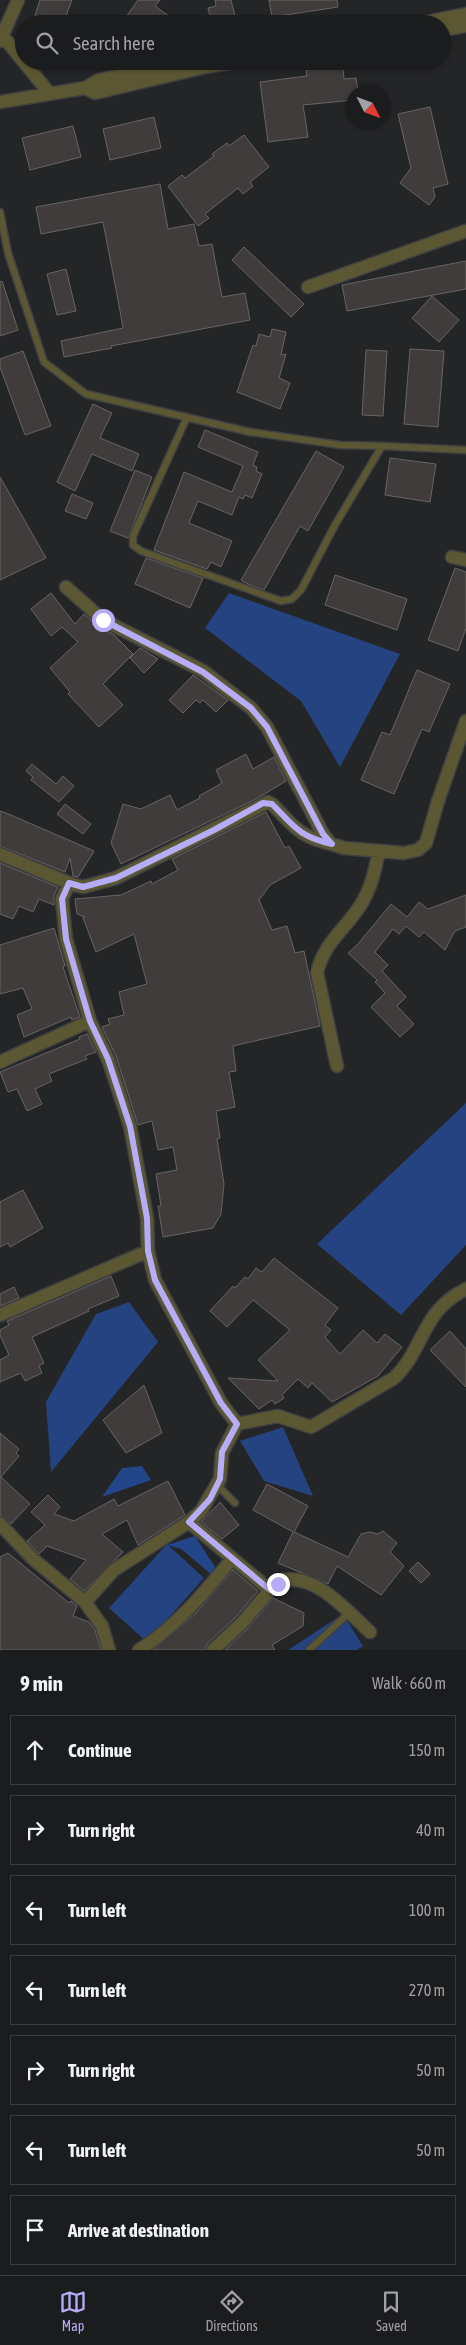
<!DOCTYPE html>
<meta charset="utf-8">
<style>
body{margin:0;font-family:"Asap Condensed",sans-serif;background:#28292a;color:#f1f3f6}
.compass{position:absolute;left:346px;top:85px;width:45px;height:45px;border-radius:50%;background:#1b1c1d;box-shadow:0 1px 4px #0004;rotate:132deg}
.stop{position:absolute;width:15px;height:15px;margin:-11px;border:4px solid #b6acf8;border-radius:50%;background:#fff}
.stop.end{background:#b6acf8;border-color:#fff;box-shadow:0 1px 5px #0008}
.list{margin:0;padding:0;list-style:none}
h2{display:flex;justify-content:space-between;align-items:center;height:65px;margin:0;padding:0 20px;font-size:21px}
h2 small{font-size:16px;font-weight:400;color:#a0a1a4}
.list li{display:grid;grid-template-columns:32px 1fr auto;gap:15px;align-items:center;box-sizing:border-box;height:70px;margin:0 10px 10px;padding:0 10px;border:1px solid #393a3b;border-radius:0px}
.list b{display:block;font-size:19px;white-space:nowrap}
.list em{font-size:16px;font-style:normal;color:#a0a1a4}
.icon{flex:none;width:28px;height:28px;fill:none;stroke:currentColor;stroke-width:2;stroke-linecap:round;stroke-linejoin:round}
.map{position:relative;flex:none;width:466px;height:1650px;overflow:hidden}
.search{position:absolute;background:#1b1c1d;box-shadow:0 1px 4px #0004;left:15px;right:15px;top:15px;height:55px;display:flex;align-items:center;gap:12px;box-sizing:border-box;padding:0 18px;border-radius:28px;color:#a0a1a4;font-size:19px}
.sheet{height:625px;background:#1b1c1d}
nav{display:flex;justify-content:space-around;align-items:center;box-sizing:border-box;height:70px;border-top:1px solid #393a3b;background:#1b1c1d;font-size:14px;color:#a0a1a4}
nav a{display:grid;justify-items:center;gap:2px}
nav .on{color:#b6acf8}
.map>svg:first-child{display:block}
</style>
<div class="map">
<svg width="466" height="1650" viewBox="0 0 466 1650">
<rect width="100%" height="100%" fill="#242527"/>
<path fill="#244380" d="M229 593 400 654 340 767 301 701 205 628Z
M466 1103V1245L401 1315 317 1244Z
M129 1302 158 1342 51 1472 46 1402 96 1314Z
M283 1427 313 1496 264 1481 240 1441Z
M167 1544 204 1578 147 1642 109 1608Z
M343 1614 363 1646 357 1650H288Z"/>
<path fill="#234589" d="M142 1466 151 1480 102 1497 122 1468Z
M195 1536 215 1567 212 1575 181 1549 167 1545Z"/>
<path fill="#3f3c3b" stroke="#686463" d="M40 0H72L63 24H47L34 19Z
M138 0H160L155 6 180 24H121Z
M215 0H231L237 24H212L208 8 216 6Z
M269 0H337L338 7 272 17Z
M343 67 344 79 356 78 358 92H354V100L303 105 308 137 268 142 260 82 307 76 306 70Z
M430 107 448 184 433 188 435 197 429 205 400 183 411 168 398 114Z
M154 117 161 148 110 160 103 129Z
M73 126 81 157 30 170 22 138Z
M244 135 269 167 250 182 253 186 243 194 238 188 205 214 209 218 198 226 168 186 182 175 185 178 214 156 212 154 227 143 229 146Z
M160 184 168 229 194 224 199 246 212 244 222 297 245 293 250 320 111 346 112 348 64 357 61 341 123 328 118 300 103 222 41 234 36 207Z
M244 247 304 304 291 317 232 260Z
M466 261V289L347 311 342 285Z
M66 269 76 311 57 315 47 274Z
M2 281 18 330 0 336V282Z
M432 296 459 320 439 342 412 318Z
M272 329 286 332 281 355 286 354 279 378 290 383 280 409 237 392 253 345 256 346 259 334 270 337Z
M410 349 444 351 438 427 404 424Z
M366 350 387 351 383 416 362 415Z
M23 351 51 426 25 435 0 367V359Z
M93 404 112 413 100 438 139 454 132 471 92 454 75 491 57 482Z
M205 430 258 452 253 465 257 467 256 471 262 474 252 498 245 495 243 499 239 497 232 515 198 501 189 523 232 541 221 567 211 562 207 569 154 550 184 472 232 492 243 466 198 447Z
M316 451 344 467 308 531 300 526 264 590 250 585 241 580Z
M390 458 436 464 430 502 385 495Z
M135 470 152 477 128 538 110 531Z
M0 477 46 558 0 580Z
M72 494 93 503 86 519 65 511Z
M146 558 203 578 190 608 135 584Z
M455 568 466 572V628L458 651 428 640Z
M335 575 407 599 397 630 325 605Z
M51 593 75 624 84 614 98 626 114 635 133 654 103 684 123 705 99 727 68 694 70 692 50 668 78 642 62 627 51 636 31 609Z
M140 648 158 659 144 673 130 658Z
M417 670 450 684 429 732 422 729 394 794 361 780 382 732 390 735Z
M193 675 228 700 216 712 203 700 200 703 196 700 183 713 169 700Z
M246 754 253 769 274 757 286 781 258 798 121 864 111 843 123 804 141 809 170 795 177 810 200 798 199 796 222 783 216 770Z
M32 764 56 784 63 776 74 786 59 802 31 780 33 777 26 771Z
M65 804 91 824 83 834 57 814Z
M0 811 6 813 94 851 78 877 73 876 70 858 65 872 0 846Z
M266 812 285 848 289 846 301 868 270 885 259 900 272 930 287 926 295 953 304 951 320 1026 233 1046 236 1071 229 1072 235 1107 216 1111 220 1138 217 1139 224 1184 221 1214 213 1228 163 1237 158 1206H161L156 1174 177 1170 173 1147 158 1150 152 1121 138 1125 116 1056 102 1027 110 1024 108 1019 124 1015 119 992 147 984 134 934 96 952 83 918 85 917 77 914 75 899 121 895 151 881 152 884 178 870 172 859Z
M0 863 58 887 54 895V905L39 899 33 912 19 906 13 919 0 914Z
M466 895V927L455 931 445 950 424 932 419 937 406 926 399 934 393 929 375 952 388 965 382 971 406 997 397 1006 414 1024 400 1037 371 1007 385 993 375 982 377 980 348 953 357 945 391 904 407 917 419 902 428 909Z
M54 928 65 966 63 967 80 1017 72 1020 71 1017 24 1037 17 1015 32 1009 23 988 0 994V945Z
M87 1034 96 1052 85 1056 87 1059 49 1074 52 1081 35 1089 42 1104 27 1111 17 1089 8 1092 0 1072 80 1039 79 1037Z
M23 1190 43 1228 10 1247 8 1243 0 1247V1202Z
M274 1258 338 1308 325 1325 331 1330 325 1337 340 1354 363 1330 377 1343 385 1334 402 1347 378 1376 332 1402 312 1383 308 1388 298 1379 282 1395 284 1398 275 1404 272 1400 259 1409 228 1378 278 1381 258 1360 290 1330 253 1300 227 1327 210 1311 233 1286 235 1288 245 1277 248 1279 256 1268 262 1272Z
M111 1276 119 1296 88 1309 89 1311 32 1337 44 1363 39 1366 42 1373 25 1381 21 1373 0 1382V1360L9 1355 0 1335V1330L9 1325 7 1321Z
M14 1287 19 1298 0 1306V1294Z
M450 1331 466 1349V1387L430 1350Z
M144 1385 162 1433 126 1453 103 1420Z
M0 1433 19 1449 16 1453 19 1456 1 1477 30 1504 11 1524 0 1516Z
M168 1481 185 1515 138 1545 127 1520 102 1534 123 1552 84 1591 70 1579 86 1560 47 1546 39 1554 27 1541 45 1525 31 1512 48 1495 60 1507 54 1514 74 1521 114 1499 118 1506Z
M267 1484 308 1506 294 1532 348 1557 361 1534 370 1532 378 1534 383 1531 397 1543 390 1552 404 1566 381 1595 337 1566 328 1584 278 1563 293 1532 253 1510Z
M220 1502 239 1525 222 1539 201 1522Z
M8 1553 69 1603 71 1601 77 1606 73 1616 89 1622 95 1630 101 1650H0V1557Z
M418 1562 430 1574 421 1583 409 1571Z
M233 1570 258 1591 235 1618 207 1644 205 1650H153L195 1614Z
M273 1598 304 1613 303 1626 272 1645 275 1650H225L247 1629Z"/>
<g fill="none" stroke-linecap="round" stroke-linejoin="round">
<defs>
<path id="service" d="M0 212 8 253 44 362 86 394 250 432 340 445 382 446 335 525 301 590 292 599 281 601 141 551 133 545V536L187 417
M382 446 466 450
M217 1485 235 1503
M309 1650 349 1613"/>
<path id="minor" d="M417 24 466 14
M442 30 466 26
M2 35 50 94
M0 41 18 0
M85 88 95 93 205 67 241 61
M0 102 85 88 99 80 182 61
M308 287 466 231
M452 557 466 560
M66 587 103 620 203 671 251 708 267 727 323 834 331 844 344 848 404 853 418 850 426 843 438 801 466 721
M0 854 69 883 62 899 66 939 90 1021 108 1059 130 1126 147 1218 148 1251 155 1280 221 1403 237 1424
M69 883 83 887 116 878 268 802 272 804C295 827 298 836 331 844
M0 1062 90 1021
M337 1066 317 973C324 942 344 931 360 906 371 889 375 870 379 851
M0 1315 148 1251
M189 1522 270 1590 284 1580C317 1574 348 1612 370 1632
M0 1524 33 1559 85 1602 114 1570 189 1522 201 1511 220 1479 222 1453 237 1424 278 1416 311 1427 394 1378C425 1349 420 1312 466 1289
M85 1602 102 1626 109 1650
M139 1650C176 1627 204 1593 232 1559
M213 1650 241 1624 270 1590"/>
</defs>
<use href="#service" stroke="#3f4042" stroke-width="9"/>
<use href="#minor" stroke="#3f4042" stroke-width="15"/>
<use href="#service" stroke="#5c5733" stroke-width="6"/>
<use href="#minor" stroke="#5c5733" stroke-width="12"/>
</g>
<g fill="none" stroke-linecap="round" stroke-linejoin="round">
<path stroke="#b6acf8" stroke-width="6" d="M103 620 203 672 251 708 267 727 323 834 332 844C298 836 295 827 272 804L263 803 214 830 116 878 83 887 69 883 62 899 66 939 90 1021 108 1059 130 1126 147 1218 148 1251 155 1280 221 1403 237 1424 222 1452 220 1479 210 1499 189 1522 270 1590 278 1584"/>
</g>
</svg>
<svg class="compass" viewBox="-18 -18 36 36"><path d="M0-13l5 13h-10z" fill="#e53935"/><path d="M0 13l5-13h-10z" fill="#a0a1a4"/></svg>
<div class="stop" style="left:103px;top:620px"></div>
<div class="stop end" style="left:278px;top:1584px"></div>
<div class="search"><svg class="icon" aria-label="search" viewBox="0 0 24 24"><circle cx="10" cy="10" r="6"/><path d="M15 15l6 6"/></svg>Search here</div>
</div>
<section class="sheet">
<h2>9 min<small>Walk · 660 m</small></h2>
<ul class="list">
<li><svg class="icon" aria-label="ahead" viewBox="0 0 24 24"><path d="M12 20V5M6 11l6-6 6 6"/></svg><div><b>Continue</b></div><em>150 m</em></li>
<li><svg class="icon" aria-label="right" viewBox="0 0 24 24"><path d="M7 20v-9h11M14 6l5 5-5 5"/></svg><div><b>Turn right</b></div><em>40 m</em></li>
<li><svg class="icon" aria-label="left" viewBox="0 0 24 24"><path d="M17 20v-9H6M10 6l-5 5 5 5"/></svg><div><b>Turn left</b></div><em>100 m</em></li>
<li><svg class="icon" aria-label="left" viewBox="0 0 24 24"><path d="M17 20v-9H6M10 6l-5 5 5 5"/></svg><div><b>Turn left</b></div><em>270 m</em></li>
<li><svg class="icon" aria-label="right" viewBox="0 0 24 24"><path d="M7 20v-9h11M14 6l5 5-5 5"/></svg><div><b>Turn right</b></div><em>50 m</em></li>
<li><svg class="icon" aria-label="left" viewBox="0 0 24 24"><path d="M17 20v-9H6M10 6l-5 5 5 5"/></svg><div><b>Turn left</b></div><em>50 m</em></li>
<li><svg class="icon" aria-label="arrive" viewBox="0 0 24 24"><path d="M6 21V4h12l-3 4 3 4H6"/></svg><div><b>Arrive at destination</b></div></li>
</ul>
</section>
<nav>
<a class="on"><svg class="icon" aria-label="map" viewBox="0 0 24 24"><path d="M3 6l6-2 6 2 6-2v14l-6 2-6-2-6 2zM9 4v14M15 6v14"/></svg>Map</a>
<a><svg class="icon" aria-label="directions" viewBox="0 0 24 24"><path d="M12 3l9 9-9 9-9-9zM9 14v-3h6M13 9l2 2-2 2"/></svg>Directions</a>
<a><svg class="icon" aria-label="saved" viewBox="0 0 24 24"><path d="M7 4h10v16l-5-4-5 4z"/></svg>Saved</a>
</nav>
